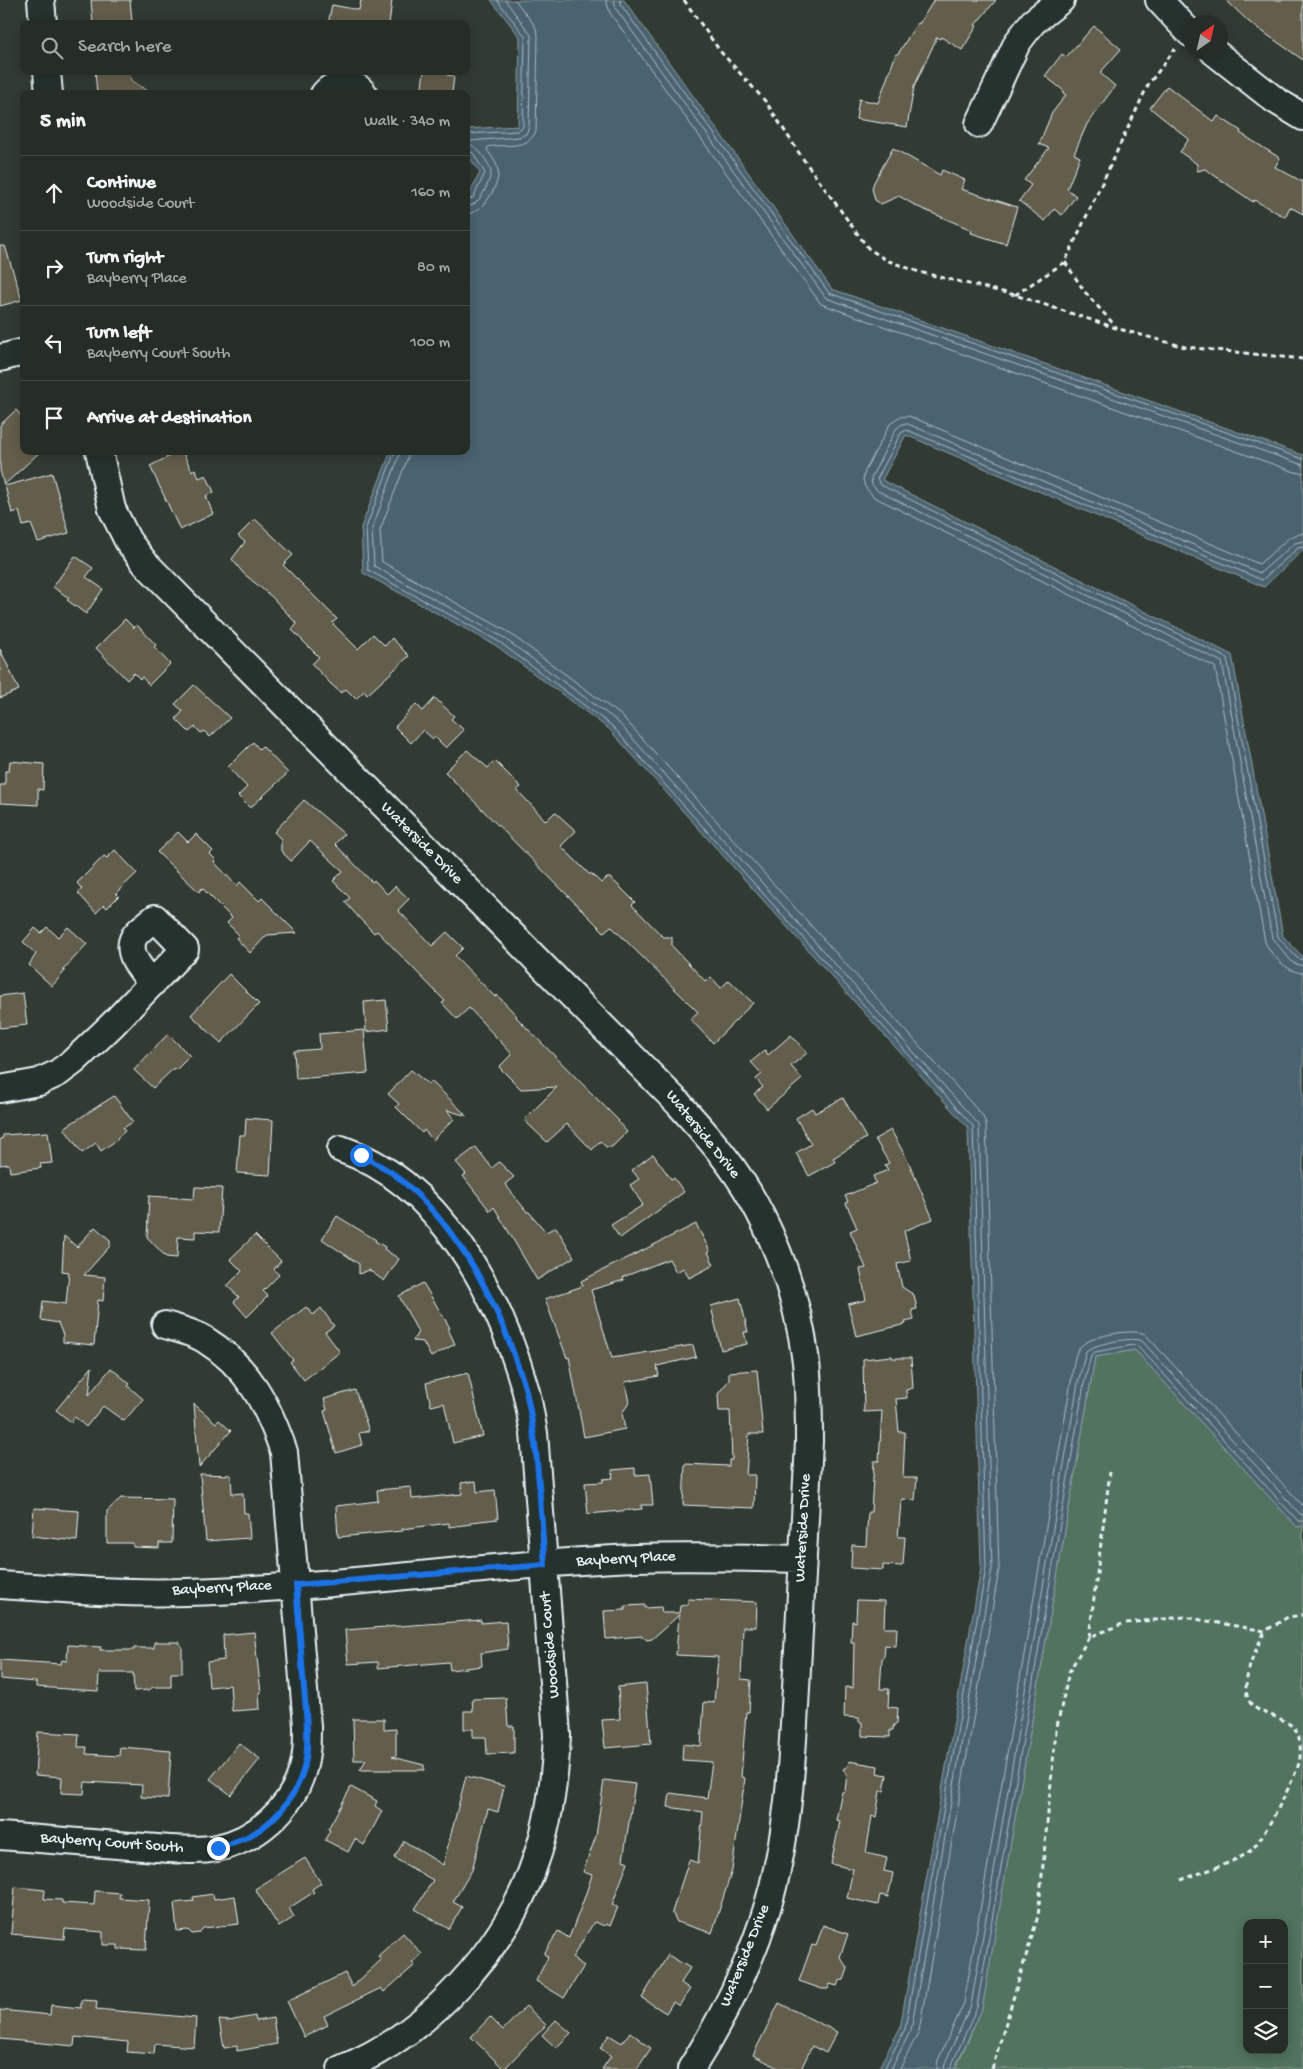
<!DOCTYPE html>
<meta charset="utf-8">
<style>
body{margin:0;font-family:"Gochi Hand",sans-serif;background:#323832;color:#f1f3f6}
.controls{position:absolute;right:15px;bottom:15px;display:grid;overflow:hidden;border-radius:10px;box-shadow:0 2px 12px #0003}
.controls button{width:45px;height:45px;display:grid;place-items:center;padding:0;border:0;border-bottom:1px solid #424843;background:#262c26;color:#f1f3f6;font:25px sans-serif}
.compass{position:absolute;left:1183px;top:15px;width:45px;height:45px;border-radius:50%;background:#262c26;box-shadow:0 2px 12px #0003;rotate:34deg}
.stop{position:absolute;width:15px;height:15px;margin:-11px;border:4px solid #1a73e8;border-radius:50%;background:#fff}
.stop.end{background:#1a73e8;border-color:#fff;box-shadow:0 1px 5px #0008}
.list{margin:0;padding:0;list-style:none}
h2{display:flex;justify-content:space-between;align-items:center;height:65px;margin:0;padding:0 20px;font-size:21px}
h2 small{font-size:16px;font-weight:400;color:#a4a7a7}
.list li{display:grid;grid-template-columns:32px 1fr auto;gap:15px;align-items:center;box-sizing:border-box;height:75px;padding:0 20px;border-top:1px solid #424843}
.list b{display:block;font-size:19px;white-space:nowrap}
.list p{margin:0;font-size:16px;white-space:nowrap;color:#a4a7a7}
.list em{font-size:16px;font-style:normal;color:#a4a7a7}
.icon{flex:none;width:28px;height:28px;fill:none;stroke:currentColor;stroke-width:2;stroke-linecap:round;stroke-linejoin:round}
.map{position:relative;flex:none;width:1303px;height:2069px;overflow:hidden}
.search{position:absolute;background:#262c26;box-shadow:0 2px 12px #0003;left:20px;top:20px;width:450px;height:55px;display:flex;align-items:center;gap:12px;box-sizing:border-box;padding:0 18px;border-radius:10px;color:#a4a7a7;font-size:19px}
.panel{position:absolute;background:#262c26;box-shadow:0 2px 12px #0003;left:20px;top:90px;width:450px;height:365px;border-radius:10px}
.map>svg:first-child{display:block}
</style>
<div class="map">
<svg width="1303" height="2069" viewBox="0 0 1303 2069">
<rect width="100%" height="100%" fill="#323b33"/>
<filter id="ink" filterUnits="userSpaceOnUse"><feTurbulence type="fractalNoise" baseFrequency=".02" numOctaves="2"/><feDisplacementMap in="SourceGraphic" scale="10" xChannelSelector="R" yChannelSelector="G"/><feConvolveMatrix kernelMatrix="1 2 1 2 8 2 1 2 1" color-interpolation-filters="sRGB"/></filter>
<g filter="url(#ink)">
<path fill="#51735e" stroke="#9cb2ab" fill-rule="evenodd" d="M1135 1350 1297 1527 1303 1526V2069H955L982 2009 1095 1357ZM1247 1923H1284V2050H1247Z"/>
<path fill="#4c6470" stroke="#8a9ca6" d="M491 0H624L832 289 1303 455V550L1264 587 906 435 882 480 1232 655 1283 936 1303 957V1526L1297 1527 1135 1350 1095 1357 982 2009 954 2069H878L900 2028 981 1568 968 1128 609 729 495 645 363 573 361 527 391 451H466V199L480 173 466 152V129L518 126 520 37Z"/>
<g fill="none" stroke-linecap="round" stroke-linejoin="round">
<path stroke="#aab9c2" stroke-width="1" d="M606 0 610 13 821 304 1295 472 1303 473
M614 0 616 9 826 298 1303 465
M620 0 621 5 829 293 1303 459
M466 134 517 131 523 127 525 36 497 0
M466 150 473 153 485 173 473 198 466 200
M466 207C480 206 488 185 491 173 490 163 479 149 470 144V141L519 137 526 134 529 127 531 35 505 0
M466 214C482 214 499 187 498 172 498 164 492 157 487 150L488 147C505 143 528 151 536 131L538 35 535 26 515 0
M395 451 366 528 368 570 498 641 612 726 973 1126 986 1568 905 2029 884 2069
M401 451 372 529 374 566 501 636 617 721 979 1125 992 1569 911 2030 891 2069
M409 451 407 460 380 530 382 562 505 630 622 716 982 1115 986 1123 999 1570 919 2031 900 2069
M1303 533 1290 537 1259 564 909 416 899 417 890 424 865 471 863 479 865 487 874 497 1215 667 1265 942C1271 955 1288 973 1303 973
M1303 541 1295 543 1260 573 908 424H902L896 429 871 478 872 485 878 491 1222 662 1272 938 1293 963 1303 966
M1303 547 1298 548 1262 580 907 430 901 433 877 479 881 485 1227 658 1278 937 1297 958 1303 960
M937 2069 938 2060 964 2003 1071 1382C1073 1372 1073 1357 1079 1348 1087 1336 1133 1328 1145 1334L1303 1506
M944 2069 945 2063 971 2005 1078 1383 1086 1351C1094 1344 1133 1336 1142 1341L1300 1514 1303 1515
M950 2069 977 2007 1084 1384 1091 1355 1095 1352 1133 1345 1138 1346 1298 1521H1303"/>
</g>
<path fill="#635d4b" stroke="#e8f1f8" d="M91 0H130L132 22 93 24Z
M361 0H392L389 24H328L332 5 359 10Z
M934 0H996L975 25 977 26 962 50 941 37 940 39 937 37 914 87 907 127 856 119 859 99 878 103 896 54H898L917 23 919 24Z
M1226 0H1303V60L1249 22Z
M1094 26 1121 49 1100 73 1115 86 1087 124 1074 154 1080 157 1067 189 1076 196 1062 215 1054 209 1045 221 1019 201 1031 185 1024 180 1049 148 1039 144 1052 113 1066 95 1063 93 1064 91 1045 76 1062 54 1066 57Z
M95 71H130L131 80 152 94H97Z
M424 71H448L447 75 454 76 452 94H421Z
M1167 86 1214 122 1218 116 1241 131 1240 133 1280 158 1275 167 1303 182V214L1290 207 1285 217 1254 200 1253 202 1205 169 1197 171V164L1180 152 1189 139 1150 108Z
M893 148 940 175 942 170 965 180 961 189 1017 207 1006 244 971 233 972 230 918 207 899 196 881 204 875 200 872 188 874 182Z
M0 246H5L22 300 0 306Z
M16 410 24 419V451H41L4 485 0 470V425Z
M180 451H182L192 471 195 469 199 478 206 475 214 492 206 496 213 514 180 530 150 466Z
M52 473 69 533 38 542 31 524 23 526 19 511 12 513 5 486Z
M255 519 293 555 283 565 337 619 332 623 358 649 373 634 385 646 392 638 409 656 367 695 364 691 356 699 346 689 341 693 331 684 312 664 319 657 292 630 297 624 272 597 243 573 232 559 245 542 238 536Z
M75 556 93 568 86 577 103 589 86 614 67 600 69 598 53 587Z
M125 619 134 628 137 625 156 645 154 647 170 664 149 685 142 677 140 679 134 673 127 680 96 648Z
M0 649 19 690 0 698Z
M194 685 230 718 210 737 204 731 201 733 195 727 189 732 176 719 183 711 175 704Z
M435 698 454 716 451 719 464 730 446 748 435 737 433 739 423 730 411 743 395 727 416 704 423 711Z
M253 742 259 749 262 746 288 773 250 808 238 796 247 787 228 767Z
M467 750 488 768 495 761 521 787 517 790 546 821 555 812 576 831 561 846 589 874H592L601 883 607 878H610L618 885 635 902 632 905 663 937H672V946L706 982 711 977 721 988 729 980 753 1003 713 1043 690 1019 698 1012 611 926 604 932 445 772Z
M10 761 44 764 43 790 38 789V805L0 803V785H5V771H9Z
M304 800 344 834 335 844 372 882 374 880 387 894 395 886 409 899 398 910 432 946 447 932 463 948 455 956 495 997 497 995 517 1016 516 1017 619 1121 618 1122 627 1132 612 1147H606L600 1141 592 1150 567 1124 547 1142 524 1120 557 1087 521 1089 499 1067 512 1054 469 1008 457 1019 442 1003 445 1001 377 931 374 933 361 920 345 902 350 898 333 881 343 871 310 841 291 861 281 851V839L274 832Z
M178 832 188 842 196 834 213 851 210 854 216 860 214 862 237 886 240 882 259 901 262 898 297 933 267 935 250 953 236 938 239 935 227 923 232 918 202 888 199 892 157 852Z
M115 850 137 873 116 893 119 896 107 908 104 905 96 913 78 893 82 889 77 883 104 856 107 858Z
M47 927 58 937 68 927 87 944 63 970 65 971 52 986 29 965 36 954 23 942 35 928 41 933Z
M229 974 259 1004 221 1043 191 1015Z
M23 993 27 1025 0 1028V996Z
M386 1000 389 1029 366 1032 364 1002Z
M364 1030 368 1073 296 1079 294 1051 320 1049 319 1034Z
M168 1034 190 1056 176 1070 174 1068 153 1088 134 1070Z
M791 1035 807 1053 791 1066 802 1079 767 1109 754 1094 763 1087 756 1079 762 1074 751 1062 765 1050 768 1055Z
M411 1070 428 1084 431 1081 467 1116 447 1110 454 1119 433 1140 424 1130 422 1133 396 1107 399 1104 388 1094Z
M114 1096 133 1122 123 1128 125 1131 117 1138 118 1139 101 1151 96 1143 82 1153 64 1128Z
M843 1098 866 1138 833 1158 835 1162 809 1176 796 1153 811 1144 796 1118 812 1108 815 1113Z
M246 1118 273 1120 270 1175 237 1173 240 1135H245Z
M891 1130 909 1163 933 1219 904 1231 911 1261 897 1264 902 1287 914 1295 917 1309 912 1310 914 1320 905 1322 906 1324 856 1336 848 1304 866 1300 860 1269 866 1268 850 1231 857 1228 846 1203 848 1202 845 1196 876 1183 873 1176 888 1170 885 1165 889 1163 875 1139Z
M48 1132 52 1163 40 1164 41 1168 10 1172 9 1164 0 1165V1139L3 1138V1135Z
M476 1147 492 1168 499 1162 514 1177 505 1184 527 1212H529L546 1232 556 1227 574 1257 537 1280 494 1207 490 1211 463 1176 466 1174 456 1162Z
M653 1154 671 1179 674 1178 684 1192 620 1238 611 1225 643 1205 630 1185 639 1179 632 1170Z
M195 1187 222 1188 219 1232 195 1231V1238L178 1237 177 1258 166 1257 147 1237 149 1196 194 1199Z
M337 1216 376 1240 375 1241 385 1247 384 1249 399 1259 384 1281 369 1270 359 1274V1264L322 1239Z
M696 1224 710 1251 708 1252 714 1265 689 1278 684 1268 676 1272 669 1259 623 1277 624 1280 591 1290 612 1358 693 1345 696 1357 657 1366 659 1376 625 1382 629 1403 622 1413 625 1429 584 1437 569 1357 567 1358 545 1299 583 1286 581 1281Z
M95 1227 110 1240V1246L84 1275 105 1277 103 1301 98 1300 94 1345 63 1342V1335L58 1323 41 1320 43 1301 66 1304 69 1272 62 1271 64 1236 77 1247Z
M255 1235 281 1261 274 1269 279 1275 263 1291 268 1296 247 1317 234 1302 239 1297 227 1286 242 1271 230 1259Z
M423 1283 450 1328 448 1329 455 1344 431 1357 423 1342 413 1341 418 1332 399 1296Z
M740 1298 748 1332H744L747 1344 721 1350 711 1306Z
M306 1307 313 1315 321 1308 334 1326 325 1332 340 1352 304 1380 290 1362 293 1360 272 1333Z
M892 1356V1358H911L913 1388 906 1390 907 1398 896 1399 899 1432H905L903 1478H917L915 1500 902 1499 901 1502 898 1537H905L903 1564 902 1566 883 1565V1570L851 1568 852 1545 866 1546 868 1512H871L874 1461H879L882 1411 864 1412 863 1359Z
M92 1367 89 1395 111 1368 130 1384 128 1386 143 1399 124 1421 103 1406 86 1427 75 1417 71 1422 56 1410Z
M757 1370 763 1434H749L746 1475H755L754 1508 683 1505 685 1464 729 1466V1460H732L730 1411H719L718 1394 729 1380V1372Z
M468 1373 483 1436 453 1443 444 1403 431 1406 426 1383Z
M355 1390 369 1431 359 1433 362 1445 336 1453 324 1411 327 1410 324 1399Z
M194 1404 216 1423 219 1420 231 1431 199 1467Z
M635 1468V1475L650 1474 653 1505H641L642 1509 588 1514 585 1483 603 1482V1479L613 1478 612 1470Z
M200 1474 231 1475 232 1494 243 1493 244 1513H248L250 1538 206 1541Z
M476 1481 477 1492 495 1490 498 1519 471 1522V1524L449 1527V1523L402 1529 403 1531 338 1537 336 1506 378 1501 377 1490 411 1487 412 1499 462 1494 461 1483Z
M121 1498 173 1499 172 1543H159V1548L133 1547V1543H107V1511Z
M34 1508 79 1511 77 1541 32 1536Z
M688 1599 757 1602 756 1627H743L741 1679 751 1680 749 1712H746L741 1777 745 1778 732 1870 712 1933 677 1922 672 1912 689 1860 698 1863 703 1812 668 1807 670 1793 707 1798 712 1762 682 1760 683 1744 701 1746 704 1702 714 1703 718 1657 676 1655 679 1615 652 1639 647 1640 642 1636 606 1639 604 1611 625 1610V1606L645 1605V1608L661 1607 662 1613H679L680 1606 688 1605Z
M857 1600 885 1601 884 1628H897L896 1646 885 1645 884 1656 882 1659 880 1689H889L888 1707 898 1708 897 1723 893 1726V1730H890V1737L862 1736V1722H859V1718L844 1717 845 1687 853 1688 854 1642H851L852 1621 856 1622Z
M481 1620V1623L506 1621 508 1649 481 1653 482 1666 450 1670 449 1662 378 1668V1662L348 1664 345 1630Z
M254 1632 261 1693H259L260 1709 232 1711 230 1685 209 1687 207 1662 224 1660 223 1635Z
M154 1642H180V1645L182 1646V1673H171V1687H153L149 1690 134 1691 133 1673H99L98 1691 36 1687V1682L0 1679V1660L61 1664 62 1660 67 1661 68 1645 101 1647 100 1650H134V1648H154Z
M646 1684 651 1744 605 1748 602 1720 620 1719 618 1687Z
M506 1698 508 1726H514V1753L487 1754 486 1737H473V1729H464V1711H473L472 1699Z
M353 1719H384V1730L396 1729V1756L392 1757 424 1765V1770H360L366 1760H354Z
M38 1732 79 1734 78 1747H87L86 1754 119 1756 120 1747 171 1751 168 1799 141 1797 142 1785 85 1782 84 1794 61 1793 62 1777 35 1775Z
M239 1743 260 1759 231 1795 210 1779Z
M849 1761 878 1766 877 1773 887 1775 884 1791H880L876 1817 872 1816 866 1853 887 1858 884 1871 893 1873 888 1897 880 1895 878 1905 847 1898 853 1869 831 1864 840 1821 836 1820 840 1800 842 1792 845 1791 847 1774 843 1769 848 1766Z
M466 1776 504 1786 498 1812 488 1809 472 1870 453 1902 462 1907 449 1929 415 1909 433 1880 394 1858 404 1841 443 1865Z
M604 1780 635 1784 623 1860 628 1862 612 1905 618 1907 610 1926 606 1924 605 1926 594 1922 572 1958 584 1966 564 1998 536 1981 548 1957 544 1954 558 1931 569 1938 584 1899 592 1875 583 1872 596 1836Z
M351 1787 377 1801 375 1806 382 1811 364 1845 355 1839 348 1852 325 1840 330 1830 328 1829Z
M305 1858 321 1883 312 1889 314 1892 289 1908 294 1917 279 1927 255 1889Z
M15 1887 45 1890 44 1899 62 1900V1903L94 1905 95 1891 120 1893 119 1898 149 1900 146 1950 118 1949V1945H103V1932L65 1929 64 1939 11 1934Z
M213 1894 214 1899 235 1896 239 1924 203 1928 199 1933 192 1934 188 1930 177 1931 174 1903 194 1901 193 1897Z
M823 1925 848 1934 840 1957 848 1969 844 1980 839 1981 837 1986 830 1984 828 1989H822L799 1981 812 1945 816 1946Z
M403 1933 422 1954 412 1963 415 1965 384 1992 381 1988 324 2016 328 2025 304 2037 287 2001 345 1973 352 1987 381 1960 378 1956Z
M668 1955 690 1968 681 1983 690 1989 679 2006 673 2002 666 2013 642 1998Z
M81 2000 97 2001 96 2009 196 2018 194 2047 155 2044 154 2054 127 2052 128 2042 75 2037 74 2046 0 2039V2010L50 2015 51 2005 81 2008Z
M779 2003 837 2032 826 2053 812 2046 801 2069H780L753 2055Z
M526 2006 546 2025 504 2069 471 2037 490 2017 503 2030Z
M255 2016 256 2021 273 2018 277 2044 237 2051V2046L224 2048 219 2020 229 2021Z
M556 2020 571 2033 556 2048 542 2035Z
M630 2032 651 2048 637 2069H602L611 2056 600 2048 609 2035 622 2043Z"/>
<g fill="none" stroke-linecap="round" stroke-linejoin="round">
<defs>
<path id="minor" d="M41 0 43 24
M1159 0 1190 33
M1214 52 1275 100 1303 117
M47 71 49 94
M324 94C334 82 354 79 364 94
M979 124 1017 43 1033 22 1061 0
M0 358 24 352
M99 451 112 509 128 541 145 563 679 1104C693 1120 708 1136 721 1153 767 1210 797 1289 806 1362 809 1389 809 1415 809 1442 805 1524 801 1606 796 1688 792 1761 789 1834 768 1905 751 1963 723 2018 691 2069
M0 1089 39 1082 58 1073 74 1061 112 1025 185 949 155 918C149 923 138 930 134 937 125 954 143 972 152 983
M0 1585C62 1589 124 1594 186 1592 336 1588 486 1564 637 1558 692 1556 747 1558 803 1559
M0 1836 170 1849C186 1850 201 1851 217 1848 256 1840 290 1810 302 1772 307 1757 307 1741 307 1726L284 1452C268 1405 248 1366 204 1339 192 1332 178 1329 165 1325
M341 2069C427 2035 506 1949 535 1862 550 1821 555 1778 557 1735L534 1433C531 1418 529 1402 525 1388 498 1294 440 1182 341 1149"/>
</defs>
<use href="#minor" stroke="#e8f1f8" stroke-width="30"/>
<path stroke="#e8f1f8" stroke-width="3" stroke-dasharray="5 4" stroke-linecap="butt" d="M684 0 720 51 766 102 801 156 868 248 886 260 919 272 1015 295 1119 329 1185 347 1303 359
M1065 262 1085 292 1117 328
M1015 295 1065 262 1148 85 1175 49
M1089 1637 1110 1472
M1181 1880C1201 1872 1236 1863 1251 1850 1262 1842 1295 1778 1299 1763 1301 1754 1301 1742 1297 1733 1290 1719 1272 1717 1259 1710 1231 1697 1256 1649 1265 1631
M992 2069 1038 1916 1056 1731 1069 1672 1089 1637 1125 1623 1184 1617 1265 1631 1288 1617 1303 1615"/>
<use href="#minor" stroke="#26332d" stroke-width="26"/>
</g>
</g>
<g fill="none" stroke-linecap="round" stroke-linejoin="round" filter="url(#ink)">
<path stroke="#1a73e8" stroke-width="6" d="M218 1848C228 1844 238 1841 247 1837 279 1821 305 1786 307 1749 308 1729 306 1709 304 1688 301 1654 299 1620 296 1585L545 1565C540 1507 539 1448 526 1391 523 1379 518 1367 514 1355 491 1289 454 1224 400 1179 389 1169 374 1163 361 1155"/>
</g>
<g text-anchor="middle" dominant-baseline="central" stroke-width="5" stroke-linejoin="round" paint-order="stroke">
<g font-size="16" fill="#e8f1f8" stroke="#26332d">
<text transform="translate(421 844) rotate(45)">Waterside Drive</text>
<text transform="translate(702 1135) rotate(51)">Waterside Drive</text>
<text transform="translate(804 1528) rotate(-87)">Waterside Drive</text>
<text transform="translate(626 1560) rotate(-3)">Bayberry Place</text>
<text transform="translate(222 1589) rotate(-3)">Bayberry Place</text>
<text transform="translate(551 1645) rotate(-95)">Woodside Court</text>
<text transform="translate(112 1844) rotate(4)">Bayberry Court South</text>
<text transform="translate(746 1956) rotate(-68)">Waterside Drive</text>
</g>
</g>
</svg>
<div class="controls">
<button>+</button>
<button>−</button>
<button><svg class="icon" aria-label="layers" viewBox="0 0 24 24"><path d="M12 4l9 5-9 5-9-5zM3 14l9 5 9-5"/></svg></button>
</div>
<svg class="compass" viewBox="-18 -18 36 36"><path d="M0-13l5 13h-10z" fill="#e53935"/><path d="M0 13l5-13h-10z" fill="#a4a7a7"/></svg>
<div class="stop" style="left:361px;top:1155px"></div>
<div class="stop end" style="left:218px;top:1848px"></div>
<div class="search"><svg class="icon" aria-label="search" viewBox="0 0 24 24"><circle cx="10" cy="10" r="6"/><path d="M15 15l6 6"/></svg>Search here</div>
<section class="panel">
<h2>5 min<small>Walk · 340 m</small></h2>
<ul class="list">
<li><svg class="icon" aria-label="ahead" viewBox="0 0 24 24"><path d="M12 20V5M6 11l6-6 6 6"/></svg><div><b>Continue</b><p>Woodside Court</p></div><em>160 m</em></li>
<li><svg class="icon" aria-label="right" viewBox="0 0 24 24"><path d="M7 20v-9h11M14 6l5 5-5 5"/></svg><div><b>Turn right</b><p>Bayberry Place</p></div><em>80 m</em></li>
<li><svg class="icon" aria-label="left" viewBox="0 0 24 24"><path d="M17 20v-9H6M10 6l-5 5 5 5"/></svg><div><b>Turn left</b><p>Bayberry Court South</p></div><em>100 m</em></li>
<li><svg class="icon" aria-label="arrive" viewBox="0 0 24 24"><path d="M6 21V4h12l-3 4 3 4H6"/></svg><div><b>Arrive at destination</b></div></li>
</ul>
</section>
</div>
